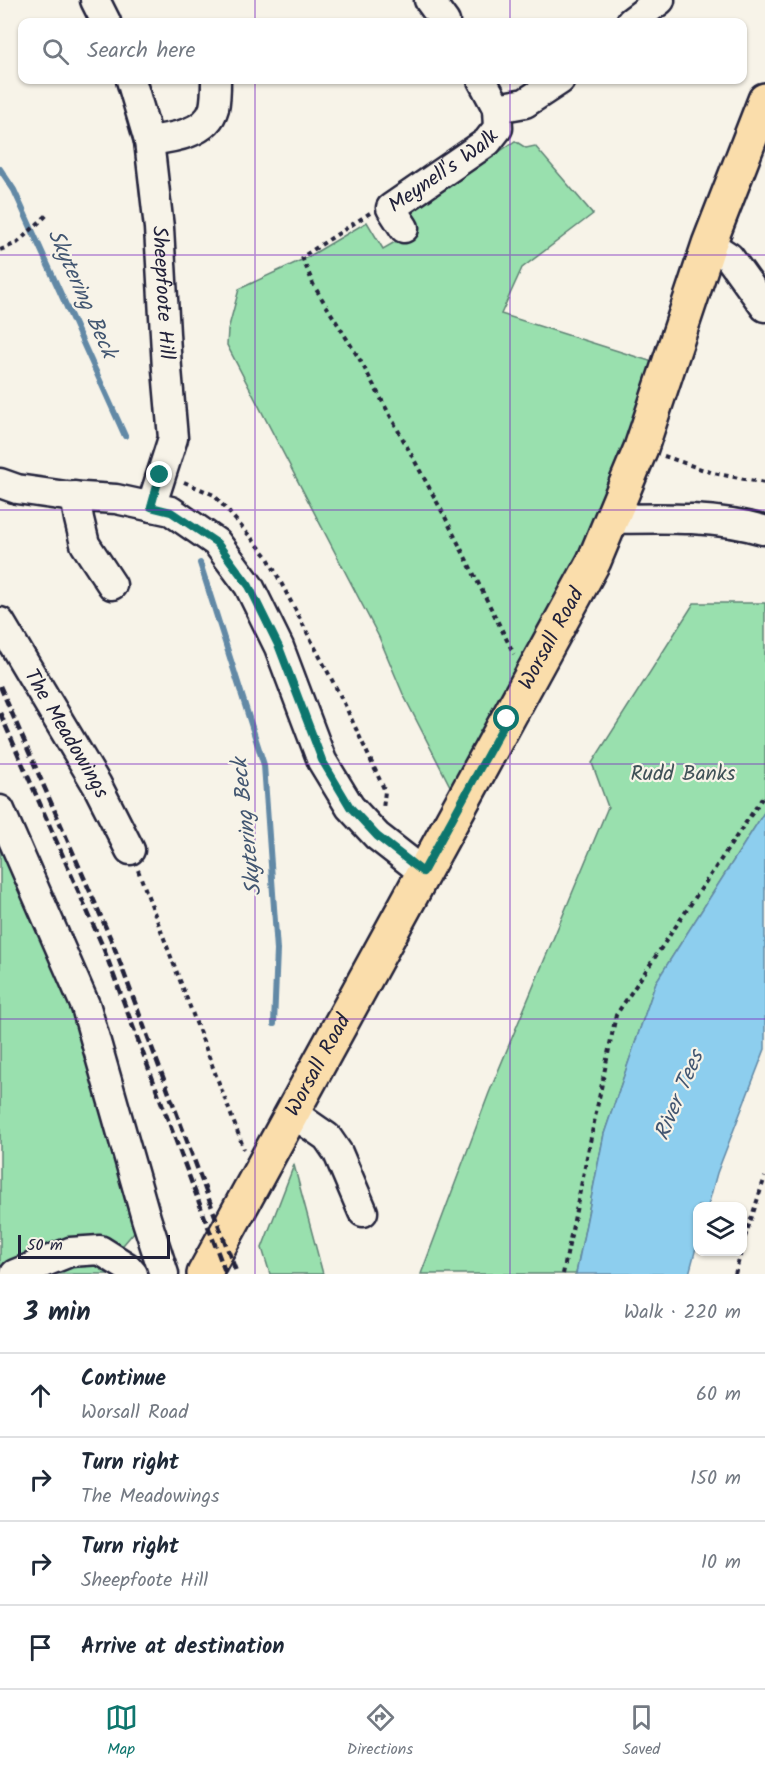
<!DOCTYPE html>
<meta charset="utf-8">
<style>
body{margin:0;font-family:Kalam,sans-serif;background:#f2f2f3;color:#1f2937}
.controls{position:absolute;right:18px;bottom:18px;display:grid;overflow:hidden;border-radius:12px;box-shadow:0 2px 4px #0004}
.controls button{width:54px;height:54px;display:grid;place-items:center;padding:0;border:0;border-bottom:2px solid #e0e1e3;background:#fff;color:#1f2937;font:30px sans-serif}
.scale{position:absolute;left:18px;bottom:15px;width:152px;box-sizing:border-box;padding-left:6px;border:3px solid #22223b;border-top:0;font-size:16px;line-height:21px;white-space:nowrap;color:#22223b;-webkit-text-stroke:4px #f7f3e8;paint-order:stroke}
.stop{position:absolute;width:18px;height:18px;margin:-14px;border:4px solid #0f766e;border-radius:50%;background:#fff}
.stop.end{background:#0f766e;border-color:#fff;box-shadow:0 2px 6px #0008}
.list{margin:0;padding:0;list-style:none}
h2{display:flex;justify-content:space-between;align-items:center;height:78px;margin:0;padding:0 24px;font-size:26px}
h2 small{font-size:20px;font-weight:400;color:#747a83}
.list li{display:grid;grid-template-columns:39px 1fr auto;gap:18px;align-items:center;box-sizing:border-box;height:84px;padding:0 24px;border-top:2px solid #e0e1e3}
.list b{display:block;font-size:22px;white-space:nowrap}
.list p{margin:0;font-size:20px;white-space:nowrap;color:#747a83}
.list em{font-size:20px;font-style:normal;color:#747a83}
.icon{flex:none;width:33px;height:33px;fill:none;stroke:currentColor;stroke-width:2;stroke-linecap:round;stroke-linejoin:round}
.map{position:relative;flex:none;width:765px;height:1274px;overflow:hidden}
.search{position:absolute;background:#fff;box-shadow:0 2px 4px #0004;left:18px;right:18px;top:18px;height:66px;display:flex;align-items:center;gap:15px;box-sizing:border-box;padding:0 21px;border-radius:12px;color:#747a83;font-size:22px}
.sheet{height:414px;background:#fff}
nav{display:flex;justify-content:space-around;align-items:center;box-sizing:border-box;height:84px;border-top:2px solid #e0e1e3;background:#fff;font-size:16px;color:#747a83}
nav a{display:grid;justify-items:center;gap:3px}
nav .on{color:#0f766e}
.map>svg:first-child{display:block}
</style>
<div class="map">
<svg width="765" height="1274" viewBox="0 0 765 1274">
<rect width="100%" height="100%" fill="#f7f3e8"/>
<filter id="ink" filterUnits="userSpaceOnUse"><feTurbulence type="fractalNoise" baseFrequency=".0167" numOctaves="2"/><feDisplacementMap in="SourceGraphic" scale="12" xChannelSelector="R" yChannelSelector="G"/><feConvolveMatrix kernelMatrix="1 2 1 2 8 2 1 2 1" color-interpolation-filters="sRGB"/></filter>
<g filter="url(#ink)">
<path fill="#99e0ae" stroke="#5e8174" stroke-width="1.5" d="M515 141 526 148 535 146 593 214 522 268 501 314 656 363 584 552 452 790 403 694 379 637 227 345 228 330 239 289 308 257 367 222 383 249 416 230 409 214Z
M694 603H765V811L656 982 604 1134 576 1274H421L489 1093 608 807 592 763Z
M0 810 13 838 146 1218 112 1258 110 1274H0Z
M294 1165 323 1274H270L262 1248Z"/>
<path fill="#8dceee" stroke="#6289a6" stroke-width="1.5" d="M765 811V1049L717 1173 708 1206H698L697 1244 689 1274H576L604 1134 656 982Z"/>
<g fill="none" stroke-linecap="round" stroke-linejoin="round">
<path stroke="#6289a6" stroke-width="6" d="M0 169 14 190 125 436
M200 563 264 765 277 950 274 1024"/>
<defs>
<g id="minor">
<path d="M95 0 106 22"/>
<path d="M429 0 445 22"/>
<path d="M631 22 660 0"/>
<path id="s1" d="M131 80 149 141 159 228 167 369 173 438 151 507"/>
<path d="M482 80 497 108"/>
<path d="M149 141C171 138 207 134 214 108 216 99 216 89 216 80"/>
<path id="s2" d="M404 228 391 208 487 142 498 128 497 108 525 103 560 80"/>
<path d="M709 244 729 257 765 307"/>
<path d="M0 483 17 489 66 496 116 499 171 511 217 543 249 586 279 647 322 761 350 807 377 836 423 872"/>
<path d="M75 496 79 519 85 544 112 585"/>
<path d="M611 519C661 518 715 516 763 530"/>
<path id="s3" d="M0 622 97 785 130 850"/>
<path d="M0 810 86 1007 146 1218 164 1274"/>
<path d="M291 1112 327 1137 338 1153 363 1212"/>
<path d="M15 1274 70 1252 100 1250 127 1267 133 1274"/>
</g>
<g id="major">
<path id="s4" d="M204 1274 594 561 641 448 709 244 765 100"/>
</g>
</defs>
<use href="#minor" stroke="#22223b" stroke-width="33"/>
<use href="#major" stroke="#22223b" stroke-width="38"/>
<path stroke="#22223b" stroke-width="4" stroke-dasharray="4.5 4.5" stroke-linecap="butt" d="M370 213 302 257 314 286 360 360 444 515 514 654
M0 250 17 243 48 214
M664 456 713 473 765 483
M184 482 214 495 267 556 343 701 385 791 383 809
M138 870 244 1149
M742 1246 765 1177
M563 1274 616 1015 765 794
M735 1274 741 1252"/>
<use href="#minor" stroke="#f7f3e8" stroke-width="28"/>
<use href="#major" stroke="#faddab" stroke-width="33"/>
<path stroke="#22223b" stroke-width="4.5" stroke-dasharray="9 4.5" stroke-linecap="butt" d="M0 686 113 944 237 1274
M0 713 103 947 226 1274"/>
</g>
</g>
<g fill="none" stroke-linecap="round" stroke-linejoin="round" filter="url(#ink)">
<path stroke="#0f766e" stroke-width="8" d="M160 475 151 507 171 512 217 543 249 586 279 647 322 760 350 807 377 836 423 872 507 719"/>
</g>
<path fill="none" stroke="#7b2cbf" stroke-width="1.5" stroke-opacity="0.55" d="M255 0V22M510 0V22M255 80V1274M510 80V1274M0 255H765M0 510H765M0 764H765M0 1019H765"/>
<g text-anchor="middle" dominant-baseline="central" stroke-width="4.5" stroke-linejoin="round" paint-order="stroke">
<g font-size="21" fill="#22223b" stroke="#f7f3e8">
<text stroke="none"><textPath href="#s2" startOffset="88">Meynell's Walk</textPath></text>
<text stroke="none"><textPath href="#s1" startOffset="216">Sheepfoote Hill</textPath></text>
<text stroke="none"><textPath href="#s4" startOffset="724">Worsall Road</textPath></text>
<text stroke="none"><textPath href="#s3" startOffset="130">The Meadowings</textPath></text>
<text stroke="none"><textPath href="#s4" startOffset="238">Worsall Road</textPath></text>
</g>
<g font-size="21" fill="#405258" stroke="#f7f3e8">
<text x="683" y="774">Rudd Banks</text>
</g>
<g font-size="22" font-style="italic" fill="#425671" stroke="#f7f3e8">
<text transform="translate(81 294) rotate(66)">Skytering Beck</text>
<text transform="translate(248 827) rotate(-96)">Skytering Beck</text>
<text transform="translate(680 1096) rotate(-67)">River Tees</text>
</g>
</g>
</svg>
<div class="controls">
<button><svg class="icon" aria-label="layers" viewBox="0 0 24 24"><path d="M12 4l9 5-9 5-9-5zM3 14l9 5 9-5"/></svg></button>
</div>
<div class="scale">50 m</div>
<div class="stop" style="left:507px;top:719px"></div>
<div class="stop end" style="left:160px;top:475px"></div>
<div class="search"><svg class="icon" aria-label="search" viewBox="0 0 24 24"><circle cx="10" cy="10" r="6"/><path d="M15 15l6 6"/></svg>Search here</div>
</div>
<section class="sheet">
<h2>3 min<small>Walk · 220 m</small></h2>
<ul class="list">
<li><svg class="icon" aria-label="ahead" viewBox="0 0 24 24"><path d="M12 20V5M6 11l6-6 6 6"/></svg><div><b>Continue</b><p>Worsall Road</p></div><em>60 m</em></li>
<li><svg class="icon" aria-label="right" viewBox="0 0 24 24"><path d="M7 20v-9h11M14 6l5 5-5 5"/></svg><div><b>Turn right</b><p>The Meadowings</p></div><em>150 m</em></li>
<li><svg class="icon" aria-label="right" viewBox="0 0 24 24"><path d="M7 20v-9h11M14 6l5 5-5 5"/></svg><div><b>Turn right</b><p>Sheepfoote Hill</p></div><em>10 m</em></li>
<li><svg class="icon" aria-label="arrive" viewBox="0 0 24 24"><path d="M6 21V4h12l-3 4 3 4H6"/></svg><div><b>Arrive at destination</b></div></li>
</ul>
</section>
<nav>
<a class="on"><svg class="icon" aria-label="map" viewBox="0 0 24 24"><path d="M3 6l6-2 6 2 6-2v14l-6 2-6-2-6 2zM9 4v14M15 6v14"/></svg>Map</a>
<a><svg class="icon" aria-label="directions" viewBox="0 0 24 24"><path d="M12 3l9 9-9 9-9-9zM9 14v-3h6M13 9l2 2-2 2"/></svg>Directions</a>
<a><svg class="icon" aria-label="saved" viewBox="0 0 24 24"><path d="M7 4h10v16l-5-4-5 4z"/></svg>Saved</a>
</nav>
